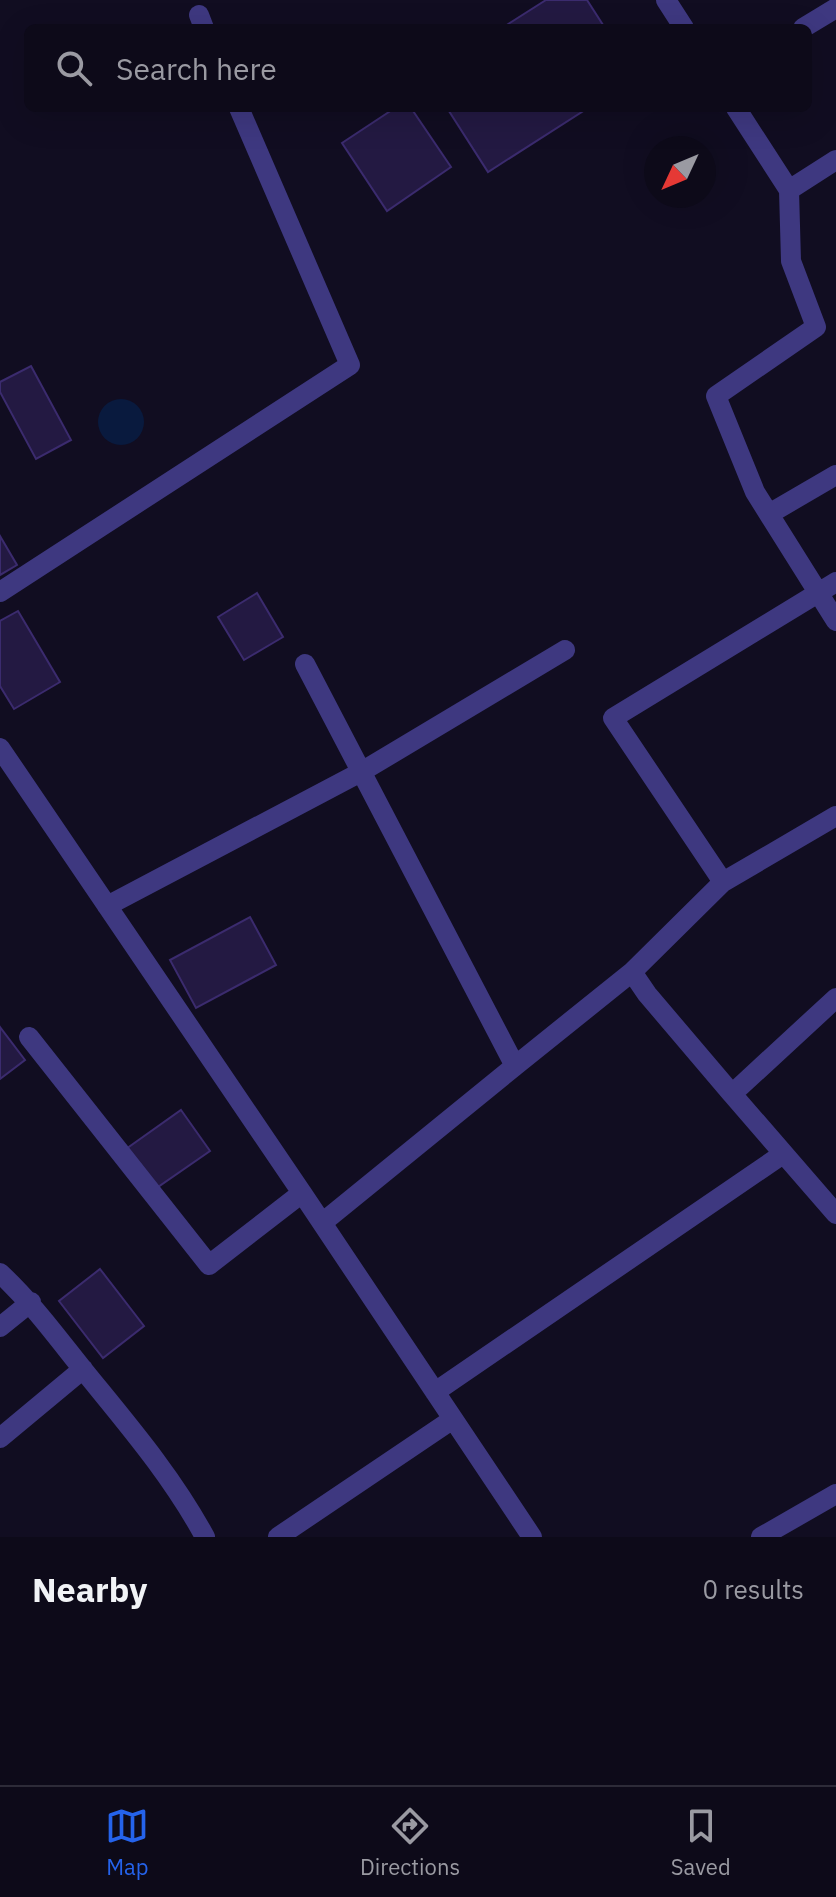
<!DOCTYPE html>
<style>
body{margin:0;font-family:"IBM Plex Sans",sans-serif;background:#161322;color:#f1f3f6}
.compass{position:absolute;left:644px;top:136px;width:72px;height:72px;border-radius:50%;background:#0d0a19;box-shadow:0 8px 32px #0002;rotate:226deg}
.list{margin:0;padding:0;list-style:none}
h2{display:flex;justify-content:space-between;align-items:center;height:104px;margin:0;padding:0 32px;font-size:34px}
h2 small{font-size:26px;font-weight:400;color:#9a9aa2}
.icon{flex:none;width:44px;height:44px;fill:none;stroke:currentColor;stroke-width:2;stroke-linecap:round;stroke-linejoin:round}
.map{position:relative;flex:none;width:836px;height:1537px;overflow:hidden}
.search{position:absolute;background:#0d0a19;box-shadow:0 8px 32px #0002;left:24px;right:24px;top:24px;height:88px;display:flex;align-items:center;gap:20px;box-sizing:border-box;padding:0 28px;border-radius:12px;color:#9a9aa2;font-size:30px}
.sheet{height:248px;background:#0d0a19}
nav{display:flex;justify-content:space-around;align-items:center;box-sizing:border-box;height:112px;border-top:2px solid #2d2b38;background:#0d0a19;font-size:22px;color:#9a9aa2}
nav a{display:grid;justify-items:center;gap:4px}
nav .on{color:#2563eb}
.map>svg:first-child{display:block}
</style>
<div class="map">
<svg width="836" height="1537" viewBox="0 0 836 1537">
<rect width="100%" height="100%" fill="#110d21"/>
<path fill="#091a3e" d="M98 422a23 23 0 1 1 46 0a23 23 0 1 1-46 0Z"/>
<path fill="#231942" stroke="#3b2b6e" stroke-width="2" d="M546 0H587L605 28H502Z
M395 108H411L451 167 387 211 342 143Z
M447 108H588L488 172Z
M31 366 71 440 36 459 0 392V382Z
M0 536 17 565 0 575Z
M257 593 283 637 244 660 218 617Z
M18 611 60 682 14 709 0 686V621Z
M250 917 276 965 196 1008 170 960Z
M0 1027 25 1060 0 1079Z
M181 1110 210 1151 155 1189 126 1149Z
M100 1269 144 1326 103 1358 59 1301Z"/>
<g fill="none" stroke-linecap="round" stroke-linejoin="round">
<path stroke="#3e3880" stroke-width="20" d="M666 0 684 28
M199 15 204 28
M803 28 836 8
M736 108 789 190 791 261 816 327 716 396 755 492 836 621
M789 190 836 160
M769 514 836 475
M0 592 350 365 239 108
M305 664 515 1066 632 972 723 882 836 816
M0 748 302 1193
M723 882 613 718 836 582
M107 906 361 772 565 650
M632 972 647 994 732 1094
M836 998 732 1094 836 1214
M29 1037 209 1265 302 1193 532 1537
M322 1223 515 1066
M0 1273C33 1304 56 1336 85 1372 128 1425 172 1476 205 1537
M0 1327 31 1302
M435 1392 783 1154
M0 1438 83 1369
M278 1537 453 1419
M761 1537 836 1494"/>
</g>
</svg>
<svg class="compass" viewBox="-18 -18 36 36"><path d="M0-13l5 13h-10z" fill="#e53935"/><path d="M0 13l5-13h-10z" fill="#9a9aa2"/></svg>
<div class="search"><svg class="icon" aria-label="search" viewBox="0 0 24 24"><circle cx="10" cy="10" r="6"/><path d="M15 15l6 6"/></svg>Search here</div>
</div>
<section class="sheet">
<h2>Nearby<small>0 results</small></h2>
<ul class="list">
</ul>
</section>
<nav>
<a class="on"><svg class="icon" aria-label="map" viewBox="0 0 24 24"><path d="M3 6l6-2 6 2 6-2v14l-6 2-6-2-6 2zM9 4v14M15 6v14"/></svg>Map</a>
<a><svg class="icon" aria-label="directions" viewBox="0 0 24 24"><path d="M12 3l9 9-9 9-9-9zM9 14v-3h6M13 9l2 2-2 2"/></svg>Directions</a>
<a><svg class="icon" aria-label="saved" viewBox="0 0 24 24"><path d="M7 4h10v16l-5-4-5 4z"/></svg>Saved</a>
</nav>
